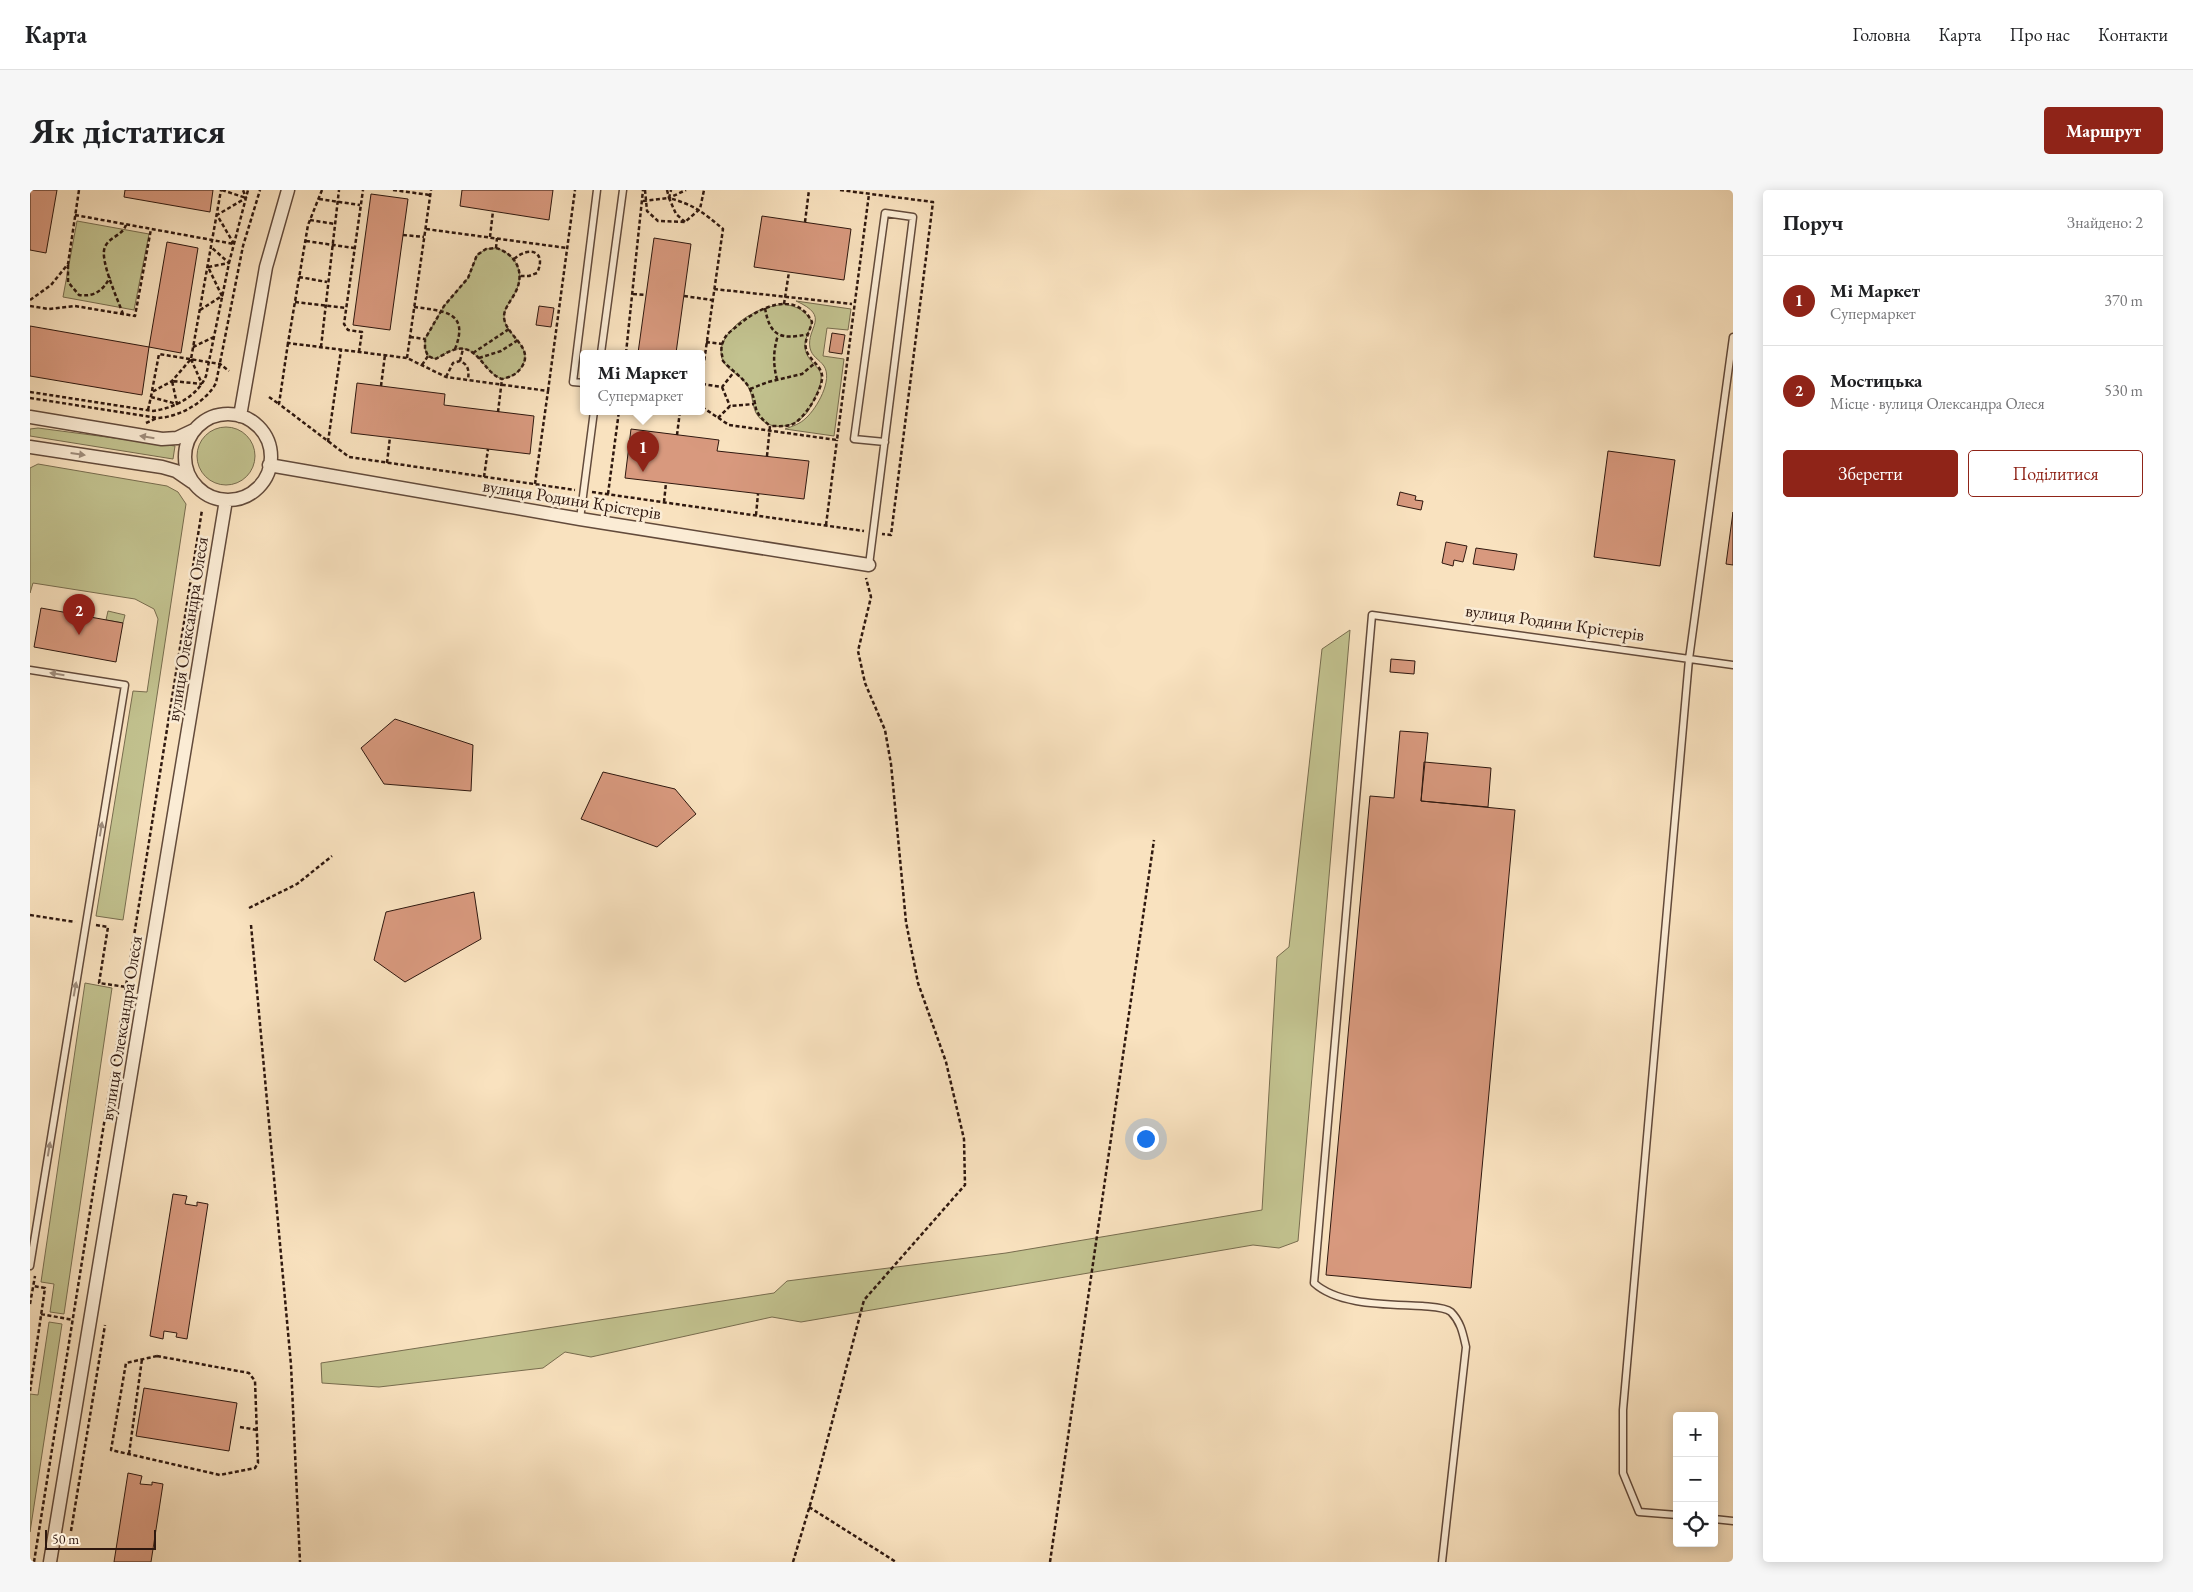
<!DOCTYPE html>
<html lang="uk">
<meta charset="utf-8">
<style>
body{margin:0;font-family:"EB Garamond",serif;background:#f6f6f6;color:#202124}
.controls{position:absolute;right:15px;bottom:15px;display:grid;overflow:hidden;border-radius:5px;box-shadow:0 2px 12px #0003}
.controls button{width:45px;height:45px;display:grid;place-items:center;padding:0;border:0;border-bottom:1px solid #e0e0e0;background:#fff;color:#202124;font:25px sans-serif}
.scale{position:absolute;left:15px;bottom:12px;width:111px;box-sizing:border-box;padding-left:5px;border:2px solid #2f180f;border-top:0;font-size:14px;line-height:18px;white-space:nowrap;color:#2f180f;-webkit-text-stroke:4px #fbecd5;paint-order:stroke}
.you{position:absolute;left:1115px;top:948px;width:18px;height:18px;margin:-12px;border:4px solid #fff;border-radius:50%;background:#1a73e8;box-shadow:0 0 0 8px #1a73e833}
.badge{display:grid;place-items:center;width:32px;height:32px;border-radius:50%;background:#8f2418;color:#fff;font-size:16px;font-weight:700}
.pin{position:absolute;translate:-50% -41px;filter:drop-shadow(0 1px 2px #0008)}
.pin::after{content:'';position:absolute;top:26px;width:18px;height:15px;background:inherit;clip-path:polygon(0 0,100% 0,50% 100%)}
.popup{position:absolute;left:550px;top:160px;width:125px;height:65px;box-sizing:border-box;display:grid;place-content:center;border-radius:5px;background:#fff;filter:drop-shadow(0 1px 4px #0005);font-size:16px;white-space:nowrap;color:#757577}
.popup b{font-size:19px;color:#202124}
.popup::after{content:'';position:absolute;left:50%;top:100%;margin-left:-10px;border:10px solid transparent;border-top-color:#fff}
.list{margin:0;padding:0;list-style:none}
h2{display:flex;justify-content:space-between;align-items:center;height:65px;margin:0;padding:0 20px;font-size:21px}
h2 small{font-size:16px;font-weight:400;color:#757577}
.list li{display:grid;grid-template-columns:32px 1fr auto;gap:15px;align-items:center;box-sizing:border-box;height:90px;padding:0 20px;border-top:1px solid #e0e0e0}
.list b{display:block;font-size:19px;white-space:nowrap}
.list p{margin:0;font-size:16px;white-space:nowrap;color:#757577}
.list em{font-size:16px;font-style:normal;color:#757577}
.actions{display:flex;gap:10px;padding:15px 20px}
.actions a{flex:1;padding:11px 0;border:1px solid #8f2418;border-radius:5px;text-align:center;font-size:18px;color:#8f2418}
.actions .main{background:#8f2418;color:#fff}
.icon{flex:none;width:28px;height:28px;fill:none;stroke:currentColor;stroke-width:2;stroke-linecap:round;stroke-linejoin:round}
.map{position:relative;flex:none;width:1703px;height:1372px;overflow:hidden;border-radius:5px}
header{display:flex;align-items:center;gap:30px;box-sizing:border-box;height:70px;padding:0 25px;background:#fff;border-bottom:1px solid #e0e0e0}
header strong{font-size:24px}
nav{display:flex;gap:28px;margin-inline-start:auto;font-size:18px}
.intro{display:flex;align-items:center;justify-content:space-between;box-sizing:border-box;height:120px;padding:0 30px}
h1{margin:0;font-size:35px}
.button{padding:12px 22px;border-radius:5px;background:#8f2418;color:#fff;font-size:18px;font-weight:700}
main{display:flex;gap:30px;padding:0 30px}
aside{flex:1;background:#fff;border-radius:5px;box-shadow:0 2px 12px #0003}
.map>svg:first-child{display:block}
</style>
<header>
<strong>Карта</strong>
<nav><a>Головна</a><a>Карта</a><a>Про нас</a><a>Контакти</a></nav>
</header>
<div class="intro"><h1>Як дістатися</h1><a class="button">Маршрут</a></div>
<main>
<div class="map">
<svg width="1703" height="1372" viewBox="0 0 1703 1372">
<rect width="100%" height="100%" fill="#f9e2bf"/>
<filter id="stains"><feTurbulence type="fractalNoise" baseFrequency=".004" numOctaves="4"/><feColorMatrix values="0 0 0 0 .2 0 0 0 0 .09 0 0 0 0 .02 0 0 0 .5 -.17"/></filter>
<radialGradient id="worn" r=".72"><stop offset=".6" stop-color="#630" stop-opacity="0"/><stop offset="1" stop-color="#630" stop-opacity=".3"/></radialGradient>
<path fill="#c2c28f" stroke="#786d4f" d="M47 31 119 44 104 120 33 107Z
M466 58C486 64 496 83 485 103 481 111 474 118 474 127 475 146 506 157 491 178 486 185 480 187 472 189 454 183 448 155 427 159 420 160 412 166 405 169L398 166 395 159V149L414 116 438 88 447 65 456 59Z
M766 111 821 119 818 140 797 138 793 166 814 169 804 246 755 239C763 236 770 234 776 228 787 218 803 190 794 176 789 169 782 167 780 158 776 137 802 127 766 111Z
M754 114C768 117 775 120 782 132 780 140 774 150 775 158 779 180 801 174 786 205 783 211 780 220 775 225 762 239 737 242 726 223 722 215 723 204 717 195 711 185 698 181 693 171 684 153 707 131 722 124 732 118 743 116 754 114Z
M167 266a29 29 0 1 1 58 0a29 29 0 1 1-58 0Z
M8 238 145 256 143 269 0 246V239Z
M8 274 137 296 148 302 156 314 93 730 66 726 103 501 117 502 128 429 124 419 105 409 3 393 0 403V278Z
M78 421 95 425 93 433 76 430Z
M1320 440 1268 1051 1249 1058 1223 1055 771 1132 742 1127 561 1167 535 1162 513 1178 349 1197 292 1193 291 1173 744 1103 757 1091 976 1063 1232 1020 1247 767 1259 757 1292 459Z
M55 793 82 798 34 1124 20 1122 24 1094 11 1092Z
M19 1132 32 1134 0 1342V1204L8 1205Z"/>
<path fill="#d8997e" stroke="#2f180f" d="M0 0H27L16 63 0 60Z
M95 0H183L180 22 94 7Z
M432 0H523L519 30 430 16Z
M341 4 378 9 360 140 323 135Z
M732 26 821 39 814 90 724 77Z
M624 48 661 54 646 163H608Z
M137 52 168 58 151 163 119 157Z
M509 116 524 118 521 137 506 135Z
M0 136 119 157 112 205 0 186Z
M802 143 815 145 812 164 799 162Z
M327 193 415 204 414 215 504 226 500 264 321 243Z
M601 239 689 250 687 261 779 271 774 309 595 288Z
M1578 261 1645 270 1630 376 1564 367Z
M1370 302 1386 306 1385 310 1393 311 1391 320 1367 315Z
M1703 322V375L1696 374Z
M1416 352 1437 356 1433 372 1424 370 1423 376 1412 373Z
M1446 358 1487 364 1484 380 1443 374Z
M11 418 93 433 86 472 4 457Z
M1361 469 1385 471 1384 484 1360 482Z
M365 529 443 555 441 601 354 594 331 558Z
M1370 541 1398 543 1391 611 1485 620 1441 1098 1296 1085 1340 606 1364 608Z
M1394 572 1461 578 1458 617 1391 611Z
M573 582 645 599 666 624 627 657 551 629Z
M444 702 451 749 375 792 344 770 356 722Z
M143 1004 157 1006 155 1014 167 1016V1012L178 1014 157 1149 146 1147 147 1143 134 1141 133 1149 120 1146Z
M114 1198 207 1213 199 1261 106 1246Z
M98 1283 112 1286 110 1294 122 1295V1292L133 1294 121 1372H84Z"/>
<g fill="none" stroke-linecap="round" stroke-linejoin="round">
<defs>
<path id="service" d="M571 163 593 0
M554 193 543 192 567 0
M550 329 564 221
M839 375 883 27 855 23 824 249 855 252
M0 480 95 495 0 1076
M1647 1325 1609 1322 1593 1283V1220L1659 469 1703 147
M1684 1329 1703 1331
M1412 1372 1436 1157C1433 1144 1431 1132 1421 1122 1415 1117 1400 1117 1392 1116 1360 1114 1309 1116 1284 1093L1342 425 1703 475"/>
<path id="minor" d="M155 267a43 43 0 1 1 86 0a43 43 0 1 1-86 0Z
M210 226 236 77 258 0
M0 227 132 249 147 248 164 240
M0 257 132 277 146 281 162 292
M239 275 550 329 839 375
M20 1372 196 310"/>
</defs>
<use href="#service" stroke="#624a3b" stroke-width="9"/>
<use href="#minor" stroke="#624a3b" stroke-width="15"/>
<path stroke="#2f180f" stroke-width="2.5" stroke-dasharray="4 2.5" stroke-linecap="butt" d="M192 0 216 8
M292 0 278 35 258 153 377 168 416 187 518 201 505 294
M363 0 400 5
M615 0 617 21 628 31 655 32 670 19 674 0
M637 0 639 8 656 0
M810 0 903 12 861 345 852 344
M289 9 330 15
M613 11 639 8 641 0
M45 25 204 54
M280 30 305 34
M655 32 646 24 639 8C664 15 673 22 693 39L672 186
M775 32 779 0
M396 39 537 58
M373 45 394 47
M460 47 463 21
M276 51 324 58
M204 54 187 25 216 8 213 0
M466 58C486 64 496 83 485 103 481 111 474 118 474 127 475 146 506 157 491 178 486 185 480 187 472 189 454 183 448 155 427 159 420 160 412 166 405 169L398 166 395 159V149L414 116 438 88 447 65 456 59Z
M466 58 467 48
M484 69C500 55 517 62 507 83L499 86H490
M38 75V92L49 105C64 107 73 101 80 87
M269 87 297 92
M684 99 822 114
M603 104 616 105
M654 106 682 110
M0 110 21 95 38 74 49 0
M265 112 316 118
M754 114 759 82
M0 116 19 119 45 116 105 126 121 39
M384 117C413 121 440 121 425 159
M735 118C740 147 751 150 779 144
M170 120 192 106 178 77 199 73 181 57
M93 124C88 110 69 69 75 57 79 47 92 46 96 35
M380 147 395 149
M676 152 692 154
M258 153 249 214 319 267 545 300
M163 157 184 147
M291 157 309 0
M329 162 332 142 318 140 314 134 333 0
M443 163 479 139
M596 163 613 0
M377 168 401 0
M449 168 471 161 488 150
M161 169 172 194
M430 171 433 159
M392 175 398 166
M416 187 423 173 430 171C439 175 439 181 438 190
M747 190C743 173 743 162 748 145
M672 194 692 197 704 182
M351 196 355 165
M692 197 700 216
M720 199 738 192 772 184 785 173
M122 201 129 164 190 174 199 181
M518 201 545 0
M0 202 123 221C144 218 167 207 176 186L199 73 218 0
M121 207 147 214 142 191 172 194
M239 207 249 214
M0 208 128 228C149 227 176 212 186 193L213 56 230 0
M672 217 699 235 807 250 839 4
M118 220 122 202 142 191 161 169 191 0
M468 222 472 189
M688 228 700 216 724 214
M116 233 127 228
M647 245 650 221
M298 252 311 160
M737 266 740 236C748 236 756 237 763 234 775 228 794 198 792 185 790 174 778 169 776 159 774 150 780 141 782 132 765 98 726 119 706 137 701 141 695 145 693 152 690 158 692 164 693 171 702 181 714 188 720 199 730 219 719 218 740 236
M357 273 360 247
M454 287 458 259
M562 302 834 341
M578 304 589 221
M634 312 636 293
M726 325 728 304
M796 335 807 250
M219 718 267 694 302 666
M0 725 45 732
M66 735 78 737 69 793 96 797
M221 735 261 1175 270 1372
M0 1114 5 1086
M11 1124 43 1130
M127 1166 219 1183 225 1191 228 1273 225 1278 190 1285 81 1260 96 1173Z
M0 1201 15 1098 3 1096
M210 1237 227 1240
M99 1264 112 1169
M779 1317 866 1372
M41 1341 75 1135
M4 1372 172 320
M763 1372 783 1305 834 1110 935 995 934 949 916 872 888 793 876 732 861 574 855 540 835 493 828 461 841 407 836 388
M1020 1372 1124 650"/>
<use href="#service" stroke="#fbecd5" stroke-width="6"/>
<use href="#minor" stroke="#fbecd5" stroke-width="12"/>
</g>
<defs><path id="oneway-solid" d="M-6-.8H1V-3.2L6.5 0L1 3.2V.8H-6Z" transform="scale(1.25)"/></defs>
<g fill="#9f8d7c">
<use href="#oneway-solid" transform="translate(117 247) rotate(-171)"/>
<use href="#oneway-solid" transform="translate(48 264) rotate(8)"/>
<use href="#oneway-solid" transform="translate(27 484) rotate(-171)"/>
<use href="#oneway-solid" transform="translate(71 639) rotate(-81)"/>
<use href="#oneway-solid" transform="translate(45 799) rotate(-80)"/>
<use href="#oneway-solid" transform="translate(19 959) rotate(-81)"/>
</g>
<g text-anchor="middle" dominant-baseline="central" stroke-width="5" stroke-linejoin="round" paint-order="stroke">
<g font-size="18" fill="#2f180f" stroke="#fbecd5">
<text transform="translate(542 309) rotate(9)">вулиця Родини Крістерів</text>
<text transform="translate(1525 432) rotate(8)">вулиця Родини Крістерів</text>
<text transform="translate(157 439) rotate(-81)">вулиця Олександра Олеся</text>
<text transform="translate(91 838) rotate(-81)">вулиця Олександра Олеся</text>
</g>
</g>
<rect width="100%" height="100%" filter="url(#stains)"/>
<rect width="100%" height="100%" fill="url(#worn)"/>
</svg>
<div class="controls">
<button>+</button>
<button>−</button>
<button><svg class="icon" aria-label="locate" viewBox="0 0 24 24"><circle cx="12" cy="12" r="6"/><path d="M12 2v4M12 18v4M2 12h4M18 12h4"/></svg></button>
</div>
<div class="scale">50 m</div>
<div class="you"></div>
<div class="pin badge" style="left:613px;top:282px">1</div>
<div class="popup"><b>Мі Маркет</b>Супермаркет</div>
<div class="pin badge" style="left:49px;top:445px">2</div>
</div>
<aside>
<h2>Поруч<small>Знайдено: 2</small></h2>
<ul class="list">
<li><span class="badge">1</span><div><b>Мі Маркет</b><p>Супермаркет</p></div><em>370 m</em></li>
<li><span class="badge">2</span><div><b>Мостицька</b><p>Місце · вулиця Олександра Олеся</p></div><em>530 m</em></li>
</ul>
<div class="actions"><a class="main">Зберегти</a><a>Поділитися</a></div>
</aside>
</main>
